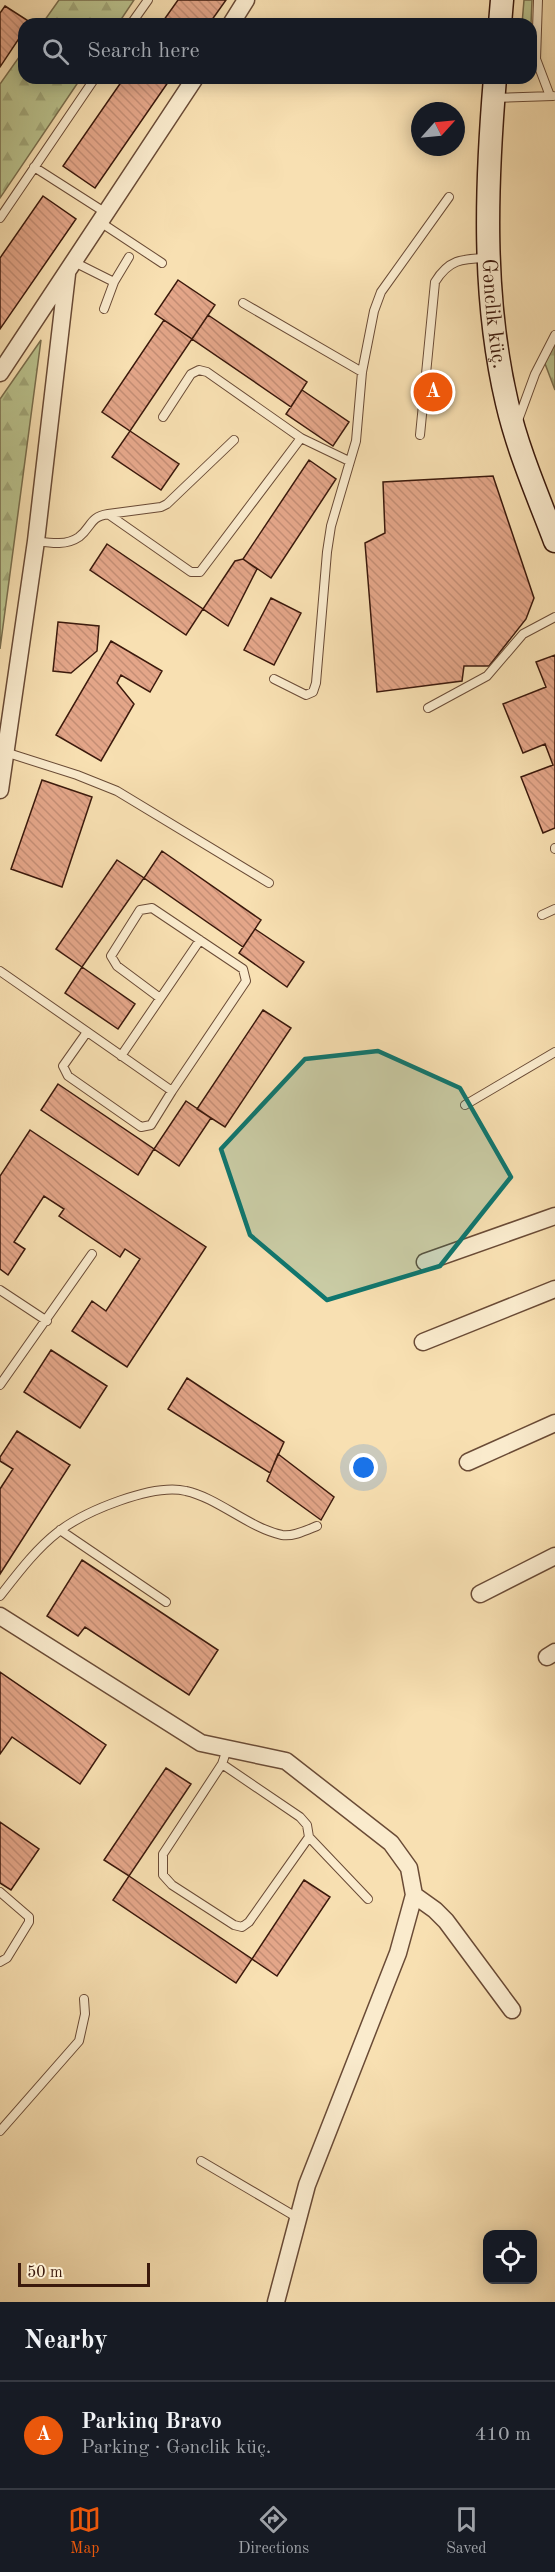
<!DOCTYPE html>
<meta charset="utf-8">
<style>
body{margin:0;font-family:"Old Standard TT",serif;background:#20242c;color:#f1f3f6}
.controls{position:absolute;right:18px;bottom:18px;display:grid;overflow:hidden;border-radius:12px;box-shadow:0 3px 15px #0003}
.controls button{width:54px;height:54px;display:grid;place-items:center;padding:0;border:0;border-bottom:2px solid #363941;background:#171b24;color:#f1f3f6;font:30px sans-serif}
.compass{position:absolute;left:411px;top:102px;width:54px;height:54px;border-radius:50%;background:#171b24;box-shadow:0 3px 15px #0003;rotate:63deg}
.scale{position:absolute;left:18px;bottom:15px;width:132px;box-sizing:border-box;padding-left:6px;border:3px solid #3b190c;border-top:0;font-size:16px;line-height:21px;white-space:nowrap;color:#3b190c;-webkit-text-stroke:4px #faebcd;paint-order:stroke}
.you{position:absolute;left:364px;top:1468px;width:21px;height:21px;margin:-15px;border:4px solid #fff;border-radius:50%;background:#1a73e8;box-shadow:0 0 0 9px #1a73e833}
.badge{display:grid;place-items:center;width:39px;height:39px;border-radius:50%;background:#ea580c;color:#fff;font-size:20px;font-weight:700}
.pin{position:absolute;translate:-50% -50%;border:3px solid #fff;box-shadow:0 2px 6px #0006}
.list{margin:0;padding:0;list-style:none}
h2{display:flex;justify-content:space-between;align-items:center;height:78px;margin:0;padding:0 24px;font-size:26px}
h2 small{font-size:20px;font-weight:400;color:#9ea1a6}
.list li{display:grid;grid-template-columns:39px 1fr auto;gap:18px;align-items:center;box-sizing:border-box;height:108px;padding:0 24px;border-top:2px solid #363941}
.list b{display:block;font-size:22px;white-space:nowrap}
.list p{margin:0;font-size:20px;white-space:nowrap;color:#9ea1a6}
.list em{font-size:20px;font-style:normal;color:#9ea1a6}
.icon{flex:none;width:33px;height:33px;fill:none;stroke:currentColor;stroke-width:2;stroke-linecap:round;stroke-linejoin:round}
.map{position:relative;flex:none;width:555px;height:2302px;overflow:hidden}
.search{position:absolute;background:#171b24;box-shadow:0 3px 15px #0003;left:18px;right:18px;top:18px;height:66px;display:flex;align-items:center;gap:15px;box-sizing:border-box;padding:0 21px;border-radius:18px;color:#9ea1a6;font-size:22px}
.sheet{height:186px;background:#171b24}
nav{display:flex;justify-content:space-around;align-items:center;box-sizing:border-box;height:84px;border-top:2px solid #363941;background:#171b24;font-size:16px;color:#9ea1a6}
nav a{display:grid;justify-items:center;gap:3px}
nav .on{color:#ea580c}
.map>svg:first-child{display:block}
</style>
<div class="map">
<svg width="555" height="2302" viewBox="0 0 555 2302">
<defs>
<pattern id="forest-firs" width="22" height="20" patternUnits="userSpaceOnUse" patternTransform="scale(1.5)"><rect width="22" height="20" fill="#bac38e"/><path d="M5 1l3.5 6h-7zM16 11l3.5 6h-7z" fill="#a1a779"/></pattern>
<pattern id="building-back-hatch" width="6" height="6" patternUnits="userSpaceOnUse" patternTransform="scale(1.5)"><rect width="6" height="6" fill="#e4a689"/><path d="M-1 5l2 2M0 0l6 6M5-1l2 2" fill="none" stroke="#c48e75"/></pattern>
</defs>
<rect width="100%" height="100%" fill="#f8e0b2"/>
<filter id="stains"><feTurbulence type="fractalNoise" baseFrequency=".00333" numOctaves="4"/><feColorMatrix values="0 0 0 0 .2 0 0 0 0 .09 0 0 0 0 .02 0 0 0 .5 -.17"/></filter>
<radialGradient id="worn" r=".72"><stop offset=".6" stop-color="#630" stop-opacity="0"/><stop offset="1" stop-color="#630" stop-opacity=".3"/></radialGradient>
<path fill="#bac38e" stroke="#7a6e4d" stroke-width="1.5" d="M524 0H532L531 24H522Z"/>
<path fill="url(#forest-firs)" stroke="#7a6e4d" stroke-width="1.5" d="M59 0H134L118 24H42Z
M24 50V78H81L0 198V84Z
M41 340 0 649V399Z
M555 344V390L544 361Z"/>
<path fill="url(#building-back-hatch)" stroke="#3b190c" stroke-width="1.5" d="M178 0H226L209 24H161Z
M5 6 30 22 24 24V31L0 67V13Z
M124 78H171L95 188 63 166Z
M43 196 76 219 0 329V258Z
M178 280 215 305 192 339 155 314Z
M208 315 307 382 291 407 192 339Z
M164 320 192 339 130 431 102 412Z
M302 390 349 422 333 446 286 414Z
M130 431 179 464 161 490 112 457Z
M309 460 336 479 271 578 243 559Z
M493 476 534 598 526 619 489 666H464L462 681 377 692 365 543 385 533 383 482Z
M107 544 203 609 186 635 90 570Z
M243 559 257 569 228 626 203 609 235 561Z
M271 598 301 613 274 665 244 650Z
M58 622 99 626 97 651 71 673 53 671Z
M111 641 162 671 150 692 121 675 117 683 134 704 101 761 56 735Z
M555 655V828L543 833 521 777 553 765 545 744 523 753 503 704 546 687 536 662Z
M42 780 92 797 62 887 11 869Z
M162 851 261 920 243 947 144 878Z
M117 860 144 878 82 967 56 949Z
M255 929 304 962 287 987 239 953Z
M82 967 135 1004 118 1029 65 993Z
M263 1010 291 1028 225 1127 197 1109Z
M58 1084 154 1149 138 1175 41 1110Z
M186 1101 211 1118 179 1166 154 1149Z
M30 1130 206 1247 127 1367 72 1331 92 1301 106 1311 140 1259 125 1249 120 1257 59 1216 64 1209 44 1196 14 1242 25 1249 8 1275 0 1269V1176Z
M51 1350 107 1386 80 1428 24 1392Z
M187 1378 284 1442 270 1473 168 1409Z
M17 1431 70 1465 0 1574V1489L13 1469 0 1461V1457Z
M278 1454 334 1497 321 1520 267 1481Z
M82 1560 218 1650 189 1695 85 1627 78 1636 47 1616Z
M0 1672 106 1745 80 1784 12 1737 0 1754Z
M166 1768 191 1784 129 1876 104 1860Z
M0 1822 39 1849 11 1890 0 1883Z
M129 1876 252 1959 236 1983 113 1900Z
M304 1880 330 1897 277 1976 252 1959Z"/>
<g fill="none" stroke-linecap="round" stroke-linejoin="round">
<defs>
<path id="lane" d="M538 0 536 59 550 96
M131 24 148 0
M494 98 553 96
M34 167 106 213
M0 218 95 78
M100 222 162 263
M74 262 114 282
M243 303 362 372
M104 309 114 282 129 257
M163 417 191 374 199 370 207 372 301 438 349 461
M517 423 535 374 555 335
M420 435 435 282C449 259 462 259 487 258
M108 514 161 507 167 504 234 440
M36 541C50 543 66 546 79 537 92 527 89 517 108 514L191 572H200L301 438
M274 679 306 695 313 692 316 683 327 552 331 526 356 441 362 372 374 311 381 292 449 197
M428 708 487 676 523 634 555 617
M5 752 77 775 117 791 269 883
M555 849V848
M542 915 555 909
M0 971 172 1091 246 981 243 969 152 908 140 910 111 956 117 966 160 998
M87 1032 63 1066 68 1076 141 1127 151 1125 172 1091
M121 1056 200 940
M465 1105 555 1052
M0 1290 47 1321
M0 1385 92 1254
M60 1530 166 1602
M0 1596C18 1573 36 1549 58 1532 85 1511 153 1483 186 1491 218 1498 249 1528 282 1535 293 1537 307 1530 317 1526
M227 1749 222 1764 163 1854V1875L172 1885 234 1925 242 1927 249 1922 309 1837
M222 1764 300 1817 307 1825 309 1837 368 1899
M0 1892 29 1917V1922L7 1958 0 1962
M0 2131 79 2041 85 2014 84 1999
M201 2161 298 2218"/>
<path id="street" d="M231 24 246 0
M0 373 195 78
M0 790 36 541 67 274
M425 1262 555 1216
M423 1342 555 1289
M468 1462 555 1423
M480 1594 555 1556
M0 1616 201 1743 286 1761 391 1843 409 1868 414 1895 398 1953 307 2185 276 2302
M547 1657 555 1652
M414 1895 435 1910 446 1921 512 2010"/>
<g id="secondary">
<path d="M500 24 502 0"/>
<path id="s1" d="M495 78C486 186 482 297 507 403 518 451 538 496 555 541"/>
</g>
</defs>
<use href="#lane" stroke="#6a4b36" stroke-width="10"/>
<use href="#street" stroke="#6a4b36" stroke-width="19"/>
<use href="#secondary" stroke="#3b190c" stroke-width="25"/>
<use href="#lane" stroke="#faebcd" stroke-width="8"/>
<use href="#street" stroke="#faebcd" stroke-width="16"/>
<use href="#secondary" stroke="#faebcd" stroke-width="22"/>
</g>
<path fill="#0f766e" fill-opacity="0.2" stroke="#0f766e" stroke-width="4.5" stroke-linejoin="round" d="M378 1051 460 1088 511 1177 440 1266 327 1300 250 1235 221 1149 305 1059Z"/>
<g text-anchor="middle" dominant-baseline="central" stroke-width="6" stroke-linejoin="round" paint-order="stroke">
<g font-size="21" fill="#3b190c" stroke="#faebcd">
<text stroke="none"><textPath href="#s1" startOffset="236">Gənclik küç.</textPath></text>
</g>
</g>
<rect width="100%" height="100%" filter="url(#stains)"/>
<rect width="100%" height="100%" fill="url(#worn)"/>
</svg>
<div class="controls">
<button><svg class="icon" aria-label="locate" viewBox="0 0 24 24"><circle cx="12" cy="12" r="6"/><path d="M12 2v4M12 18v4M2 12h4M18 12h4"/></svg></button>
</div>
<svg class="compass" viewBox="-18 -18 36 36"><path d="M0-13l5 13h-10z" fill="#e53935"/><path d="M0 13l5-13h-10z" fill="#9ea1a6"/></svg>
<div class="scale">50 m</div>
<div class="you"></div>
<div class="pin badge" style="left:433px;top:392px">A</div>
<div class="search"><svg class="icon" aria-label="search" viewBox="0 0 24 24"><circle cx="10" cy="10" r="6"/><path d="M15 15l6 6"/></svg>Search here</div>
</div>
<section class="sheet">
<h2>Nearby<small></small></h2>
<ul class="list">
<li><span class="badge">A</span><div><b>Parkinq Bravo</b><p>Parking · Gənclik küç.</p></div><em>410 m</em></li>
</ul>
</section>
<nav>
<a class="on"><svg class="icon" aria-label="map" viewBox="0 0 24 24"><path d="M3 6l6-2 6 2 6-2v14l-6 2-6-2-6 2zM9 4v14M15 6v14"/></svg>Map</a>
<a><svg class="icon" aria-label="directions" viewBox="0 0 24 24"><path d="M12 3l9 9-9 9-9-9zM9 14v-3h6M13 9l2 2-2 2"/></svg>Directions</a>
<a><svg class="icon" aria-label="saved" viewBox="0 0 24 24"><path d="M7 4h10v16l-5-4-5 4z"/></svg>Saved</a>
</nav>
